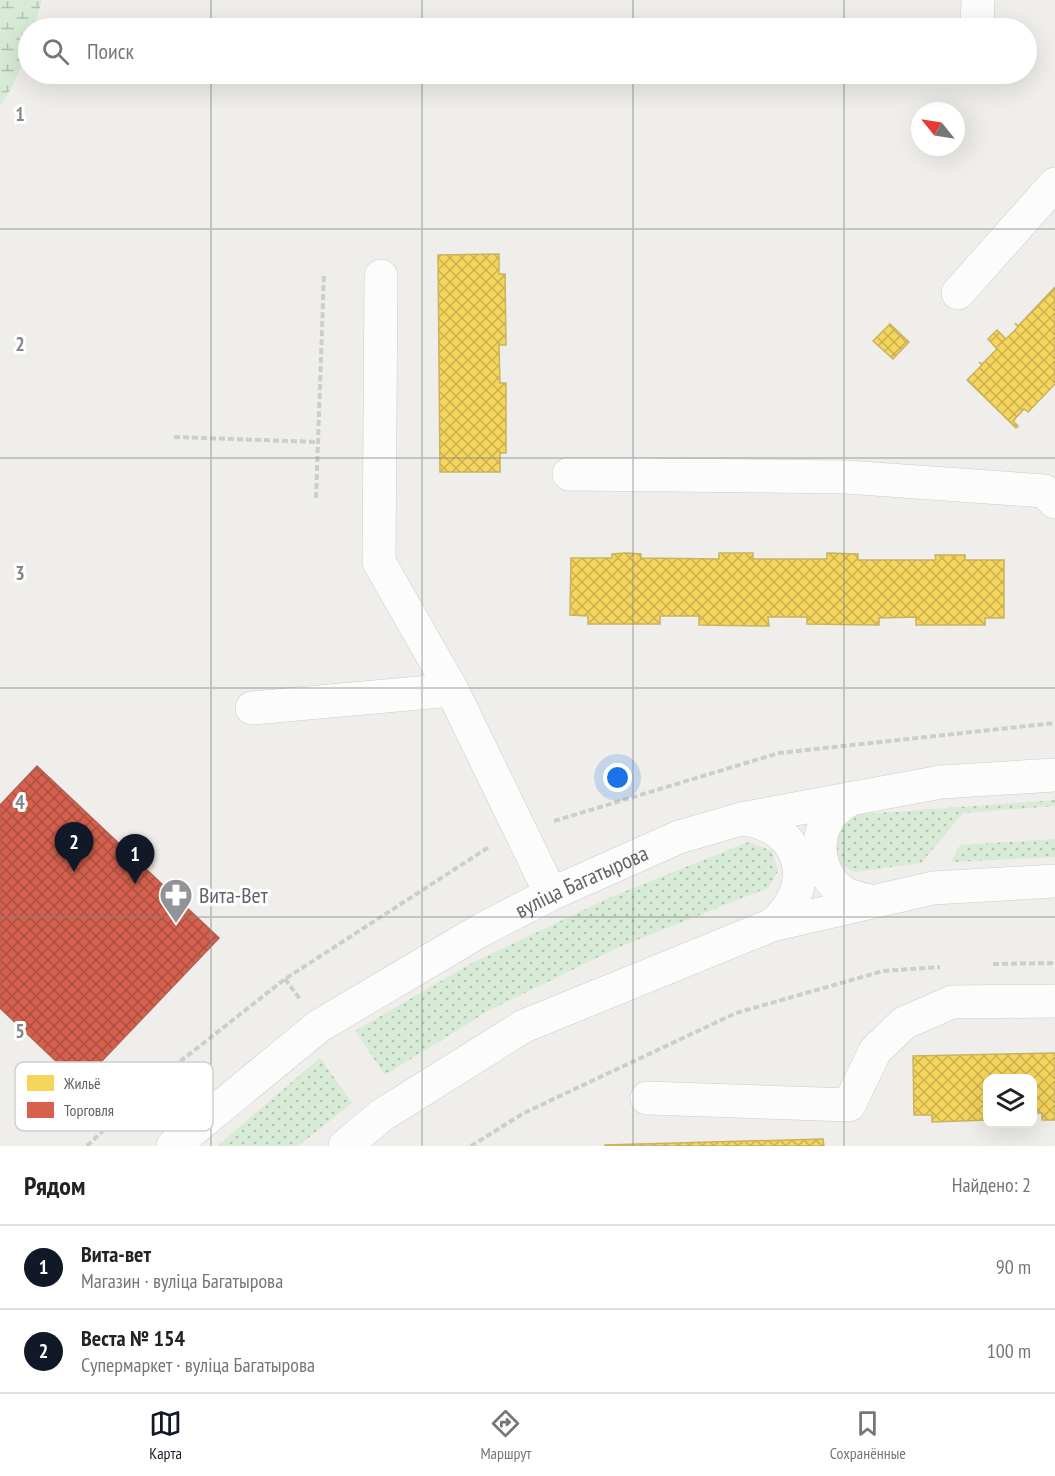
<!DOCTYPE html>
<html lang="ru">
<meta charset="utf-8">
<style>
body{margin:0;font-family:"PT Sans Narrow",sans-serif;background:#f6f6f6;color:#222}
.controls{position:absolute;right:18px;bottom:18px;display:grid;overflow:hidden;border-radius:12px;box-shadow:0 6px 24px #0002}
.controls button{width:54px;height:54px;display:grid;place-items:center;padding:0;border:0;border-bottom:2px solid #e0e0e0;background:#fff;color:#222;font:30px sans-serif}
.compass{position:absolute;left:911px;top:102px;width:54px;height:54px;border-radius:50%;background:#fff;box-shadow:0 6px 24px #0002;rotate:300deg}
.you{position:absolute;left:618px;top:778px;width:21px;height:21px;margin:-15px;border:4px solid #fff;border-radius:50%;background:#1a73e8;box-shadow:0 0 0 9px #1a73e833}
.badge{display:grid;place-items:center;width:39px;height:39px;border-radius:50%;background:#111827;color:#fff;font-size:20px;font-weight:700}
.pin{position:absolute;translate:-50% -50px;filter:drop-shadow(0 2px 3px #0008)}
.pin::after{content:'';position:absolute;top:32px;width:21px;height:18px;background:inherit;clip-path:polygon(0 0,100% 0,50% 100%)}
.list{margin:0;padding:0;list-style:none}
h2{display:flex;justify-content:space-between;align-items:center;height:78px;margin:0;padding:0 24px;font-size:26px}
h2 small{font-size:20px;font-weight:400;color:#767676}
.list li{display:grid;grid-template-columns:39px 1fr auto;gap:18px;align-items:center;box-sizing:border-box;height:84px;padding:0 24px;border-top:2px solid #e0e0e0}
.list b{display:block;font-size:22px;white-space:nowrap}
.list p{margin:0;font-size:20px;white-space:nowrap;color:#767676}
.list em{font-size:20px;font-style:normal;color:#767676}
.icon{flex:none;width:33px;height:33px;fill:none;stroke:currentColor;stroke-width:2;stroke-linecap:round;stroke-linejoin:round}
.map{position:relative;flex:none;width:1055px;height:1146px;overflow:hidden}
.search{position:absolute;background:#fff;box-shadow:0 6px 24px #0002;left:18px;right:18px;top:18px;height:66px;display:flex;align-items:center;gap:15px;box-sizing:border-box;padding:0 21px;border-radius:33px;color:#767676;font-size:22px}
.sheet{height:246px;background:#fff}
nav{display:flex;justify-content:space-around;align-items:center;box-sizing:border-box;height:84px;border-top:2px solid #e0e0e0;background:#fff;font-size:16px;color:#767676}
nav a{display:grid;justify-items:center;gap:3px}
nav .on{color:#111827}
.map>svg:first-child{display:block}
</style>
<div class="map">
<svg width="1055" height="1146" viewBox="0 0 1055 1146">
<defs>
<pattern id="grass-dots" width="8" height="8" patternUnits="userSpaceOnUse" patternTransform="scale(1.5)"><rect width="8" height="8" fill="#d8ebd6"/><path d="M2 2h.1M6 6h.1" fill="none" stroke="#b2c2b1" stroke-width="1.8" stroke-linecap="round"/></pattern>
<pattern id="wetland-marsh" width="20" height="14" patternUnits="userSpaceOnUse" patternTransform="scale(1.5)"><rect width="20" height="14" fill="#d8ebd6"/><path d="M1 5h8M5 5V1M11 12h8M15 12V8" fill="none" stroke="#b2c2b1"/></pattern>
<pattern id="homes-cross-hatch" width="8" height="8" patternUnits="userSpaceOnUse" patternTransform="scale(1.5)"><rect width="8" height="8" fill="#f6d55c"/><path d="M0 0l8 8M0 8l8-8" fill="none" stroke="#cab050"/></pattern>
<pattern id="shops-cross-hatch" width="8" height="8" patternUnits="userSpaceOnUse" patternTransform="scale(1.5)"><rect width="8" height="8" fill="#d6604d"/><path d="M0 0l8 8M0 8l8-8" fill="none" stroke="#a85042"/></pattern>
</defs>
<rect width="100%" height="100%" fill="#efeeea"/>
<path fill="url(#grass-dots)" d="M1055 800V806L963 813 921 863 855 872 840 864 830 841 852 815Z
M1055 839V857L951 862 960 845Z
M748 842 772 851 778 871 768 888 619 947 488 1011 385 1075 355 1031 470 964 611 897Z
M320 1058 352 1103 298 1146H217Z"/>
<path fill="url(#wetland-marsh)" d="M0 0H42L34 28H28C28 57 16 83 0 106Z"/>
<path fill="url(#homes-cross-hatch)" stroke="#c9b360" stroke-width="1.5" d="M499 254V274H505L506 345H499L500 383H506V453H500V472H440L438 255Z
M1055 287V384L1028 412 1024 409 1013 421 1018 426 1016 428 967 380 982 365 979 362 982 364 997 349 988 339 997 330 1006 339 1018 327 1015 323 1018 326Z
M890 324 909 342 893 359 873 341Z
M626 553 641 554V558L719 559V553H753V559H827V553L858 554V560H936L935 555H965V560H1004V618H985V625H916V617L879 618V625L807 624V617H768L769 626 699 625V616H660V624H588V616L570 615 571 558H612V554Z
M1055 1053V1120H1042V1113H1032V1078H988V1120L932 1122V1115H914L913 1056Z
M823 1139 824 1146H605V1145Z"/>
<path fill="url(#shops-cross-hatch)" stroke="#b26155" stroke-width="1.5" d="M37 766 219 938 80 1084 0 1008V805Z"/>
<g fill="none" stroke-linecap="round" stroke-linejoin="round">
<defs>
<g id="minor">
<path d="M977 28 978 0"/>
<path d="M381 276 379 562 452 690 551 894"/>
<path d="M958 293 1055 184"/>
<path d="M569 474 846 477 1044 491 1055 502"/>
<path d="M252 708 452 690"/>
<path d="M852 798C843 804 834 809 828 819 814 842 819 873 840 890 849 897 860 899 871 901"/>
<path d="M742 819C803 825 819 887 772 925"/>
<path d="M647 1098 849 1105 875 1051 904 1023 952 1002 1055 1001"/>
<path id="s1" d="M173 1146 319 1026 483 929 551 894 679 837 741 819 941 782 1055 775"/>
<path d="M345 1146 382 1115 524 1026 772 925 933 888 1055 881"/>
</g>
</defs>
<use href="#minor" stroke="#cbcccc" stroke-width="34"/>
<path stroke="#cacfcc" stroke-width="4" stroke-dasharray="6 3" stroke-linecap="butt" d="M174 437 318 442
M316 498 324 274
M554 821 779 753 1055 723
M993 964 1055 963
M285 979 300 999
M87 1146 154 1082 285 979 489 847
M471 1146 524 1113 736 1013 883 971 940 967"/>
<use href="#minor" stroke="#fdfcfc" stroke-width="33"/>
</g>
<path fill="none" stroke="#84888a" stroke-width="1.5" stroke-opacity="0.55" d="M211 0V28M422 0V28M633 0V28M844 0V28M211 74V1146M422 74V1146M633 74V1146M844 74V1146M0 229H1055M0 458H1055M0 688H1055M0 917H1055"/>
<defs>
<symbol id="pharmacy-pin" viewBox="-11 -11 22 30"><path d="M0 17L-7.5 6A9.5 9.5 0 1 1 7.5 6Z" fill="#919496" stroke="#fff"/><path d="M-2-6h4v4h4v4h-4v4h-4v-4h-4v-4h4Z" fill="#fff"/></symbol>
</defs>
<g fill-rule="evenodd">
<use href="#pharmacy-pin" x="157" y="876" width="38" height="52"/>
</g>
<g text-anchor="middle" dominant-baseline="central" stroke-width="6" stroke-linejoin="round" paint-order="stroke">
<g font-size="22" fill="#5f6368" stroke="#fff">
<text stroke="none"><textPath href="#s1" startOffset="489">вуліца Багатырова</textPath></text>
</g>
<g font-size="22" fill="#5f6368" stroke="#fff" text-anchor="start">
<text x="199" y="895">Вита-Вет</text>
</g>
</g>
<rect x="15" y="1062" width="198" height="69" rx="9" fill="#fff" stroke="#cfd0d2" stroke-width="1.5"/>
<rect x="27" y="1075" width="27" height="16" fill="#f6d55c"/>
<rect x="27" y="1102" width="27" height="16" fill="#d6604d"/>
<g font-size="16" fill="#5f6368">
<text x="64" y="1089">Жильё</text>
<text x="64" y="1116">Торговля</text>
</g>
<g font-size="20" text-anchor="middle" font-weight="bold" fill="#84888a" stroke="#fff" stroke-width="6" stroke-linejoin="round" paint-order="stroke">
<text x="20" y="121">1</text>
<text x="20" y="351">2</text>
<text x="20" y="580">3</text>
<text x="20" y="809">4</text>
<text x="20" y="1038">5</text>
</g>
</svg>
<div class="controls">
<button><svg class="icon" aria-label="layers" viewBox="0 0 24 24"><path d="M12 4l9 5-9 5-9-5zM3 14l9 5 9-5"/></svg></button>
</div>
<svg class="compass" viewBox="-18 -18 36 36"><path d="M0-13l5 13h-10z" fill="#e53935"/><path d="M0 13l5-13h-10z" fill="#767676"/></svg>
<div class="you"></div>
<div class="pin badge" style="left:135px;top:884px">1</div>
<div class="pin badge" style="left:74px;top:872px">2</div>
<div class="search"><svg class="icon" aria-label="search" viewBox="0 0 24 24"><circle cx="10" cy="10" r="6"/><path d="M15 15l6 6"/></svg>Поиск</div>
</div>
<section class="sheet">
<h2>Рядом<small>Найдено: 2</small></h2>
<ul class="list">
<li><span class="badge">1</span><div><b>Вита-вет</b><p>Магазин · вуліца Багатырова</p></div><em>90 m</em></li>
<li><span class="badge">2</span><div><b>Веста № 154</b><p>Супермаркет · вуліца Багатырова</p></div><em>100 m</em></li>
</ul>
</section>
<nav>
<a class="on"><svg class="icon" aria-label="map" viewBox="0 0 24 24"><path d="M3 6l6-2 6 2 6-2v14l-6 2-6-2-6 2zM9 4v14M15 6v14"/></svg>Карта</a>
<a><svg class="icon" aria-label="directions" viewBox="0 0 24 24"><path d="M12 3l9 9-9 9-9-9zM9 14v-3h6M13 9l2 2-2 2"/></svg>Маршрут</a>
<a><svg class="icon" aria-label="saved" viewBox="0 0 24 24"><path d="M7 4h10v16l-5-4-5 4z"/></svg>Сохранённые</a>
</nav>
